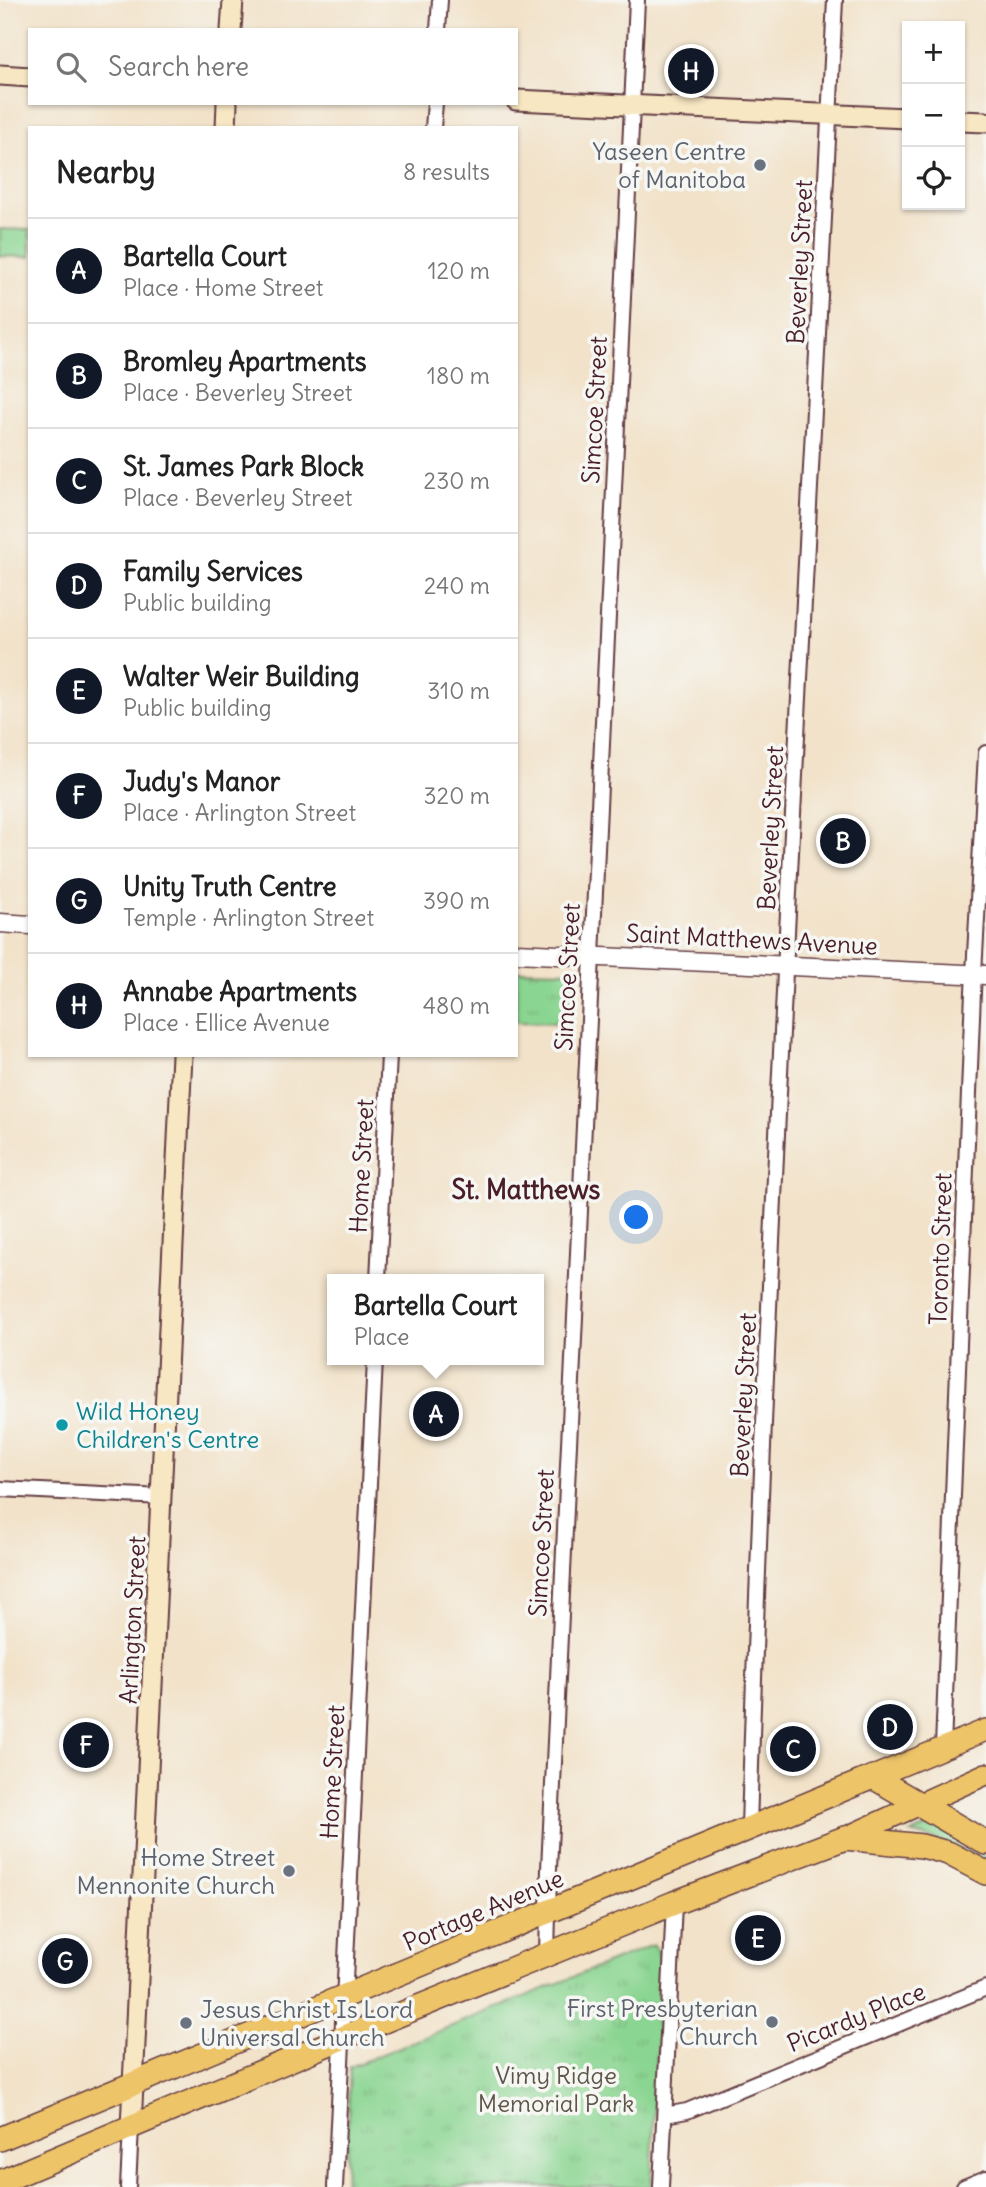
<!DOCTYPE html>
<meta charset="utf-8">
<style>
body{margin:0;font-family:Delius,sans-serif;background:#f6f6f6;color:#222}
.controls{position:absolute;right:21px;top:21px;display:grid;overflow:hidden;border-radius:0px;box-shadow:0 2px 5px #0004}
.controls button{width:63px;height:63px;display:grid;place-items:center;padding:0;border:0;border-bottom:2px solid #e0e0e0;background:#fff;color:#222;font:35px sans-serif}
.you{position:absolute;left:637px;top:1218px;width:24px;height:24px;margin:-18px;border:5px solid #fff;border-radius:50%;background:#1a73e8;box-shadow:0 0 0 10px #1a73e833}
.badge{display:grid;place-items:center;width:46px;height:46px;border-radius:50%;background:#111827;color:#fff;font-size:23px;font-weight:700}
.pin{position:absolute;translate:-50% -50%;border:4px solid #fff;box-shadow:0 2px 7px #0006}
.popup{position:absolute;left:327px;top:1274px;width:217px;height:91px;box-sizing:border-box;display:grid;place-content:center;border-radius:0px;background:#fff;filter:drop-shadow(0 2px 5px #0005);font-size:23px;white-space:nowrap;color:#767676}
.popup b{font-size:26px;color:#222}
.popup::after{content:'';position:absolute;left:50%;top:100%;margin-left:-14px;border:14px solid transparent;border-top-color:#fff}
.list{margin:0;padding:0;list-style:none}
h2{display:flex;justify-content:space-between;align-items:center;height:91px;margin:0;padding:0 28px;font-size:30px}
h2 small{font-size:23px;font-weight:400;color:#767676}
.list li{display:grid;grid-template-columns:46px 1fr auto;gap:21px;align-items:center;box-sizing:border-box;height:105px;padding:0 28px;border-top:2px solid #e0e0e0}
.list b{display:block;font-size:26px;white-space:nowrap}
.list p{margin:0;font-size:23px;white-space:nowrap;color:#767676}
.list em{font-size:23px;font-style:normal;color:#767676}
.icon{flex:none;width:38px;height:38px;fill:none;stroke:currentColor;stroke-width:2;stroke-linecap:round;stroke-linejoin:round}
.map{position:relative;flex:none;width:986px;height:2187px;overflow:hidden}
.search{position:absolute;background:#fff;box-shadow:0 2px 5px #0004;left:28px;top:28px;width:490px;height:77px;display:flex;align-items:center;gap:18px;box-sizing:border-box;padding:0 24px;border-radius:0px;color:#767676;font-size:26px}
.panel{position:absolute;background:#fff;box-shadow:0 2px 5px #0004;left:28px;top:126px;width:490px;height:931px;border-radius:0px}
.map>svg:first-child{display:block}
</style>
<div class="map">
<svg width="986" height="2187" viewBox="0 0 986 2187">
<defs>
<pattern id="park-tufts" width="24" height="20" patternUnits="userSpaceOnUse" patternTransform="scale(1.75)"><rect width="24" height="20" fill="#8bd592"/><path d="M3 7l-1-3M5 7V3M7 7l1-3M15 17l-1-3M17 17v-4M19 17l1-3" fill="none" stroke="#79b67e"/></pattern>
</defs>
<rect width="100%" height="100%" fill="#f6f6f2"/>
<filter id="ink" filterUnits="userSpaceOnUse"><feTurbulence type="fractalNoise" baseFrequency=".0143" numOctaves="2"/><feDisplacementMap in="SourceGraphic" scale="14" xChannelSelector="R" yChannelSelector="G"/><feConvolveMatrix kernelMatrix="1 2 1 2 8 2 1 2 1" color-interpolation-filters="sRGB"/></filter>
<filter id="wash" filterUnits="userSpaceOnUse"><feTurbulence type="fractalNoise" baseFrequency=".00686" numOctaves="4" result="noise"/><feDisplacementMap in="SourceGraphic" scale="28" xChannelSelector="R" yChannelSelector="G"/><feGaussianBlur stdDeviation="1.57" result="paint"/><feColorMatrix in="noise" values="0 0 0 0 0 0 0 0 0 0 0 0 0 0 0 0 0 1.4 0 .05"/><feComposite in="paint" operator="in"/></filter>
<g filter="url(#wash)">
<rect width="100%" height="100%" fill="#f2e2c9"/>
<path fill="#8bd592" stroke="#6a7a5e" stroke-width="2" d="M0 229 30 230V257L0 256Z
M934 1824 986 1853V1863L937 1840 911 1833Z"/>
<path fill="url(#park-tufts)" stroke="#6a7a5e" stroke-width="2" d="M516 970 570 971 568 1023 516 1022Z
M653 1945 659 1952 661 1962 651 2187H345L350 2067Z"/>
</g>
<g filter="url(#ink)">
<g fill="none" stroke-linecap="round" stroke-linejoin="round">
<defs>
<path id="minor" d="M438 30 440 0
M433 128 435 103
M378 1279 389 1055
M0 1489 163 1497
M943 1747 973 992 986 753
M749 1827C768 1218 805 609 835 0
M547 1955 549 1869 637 0
M665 2115 687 2111 986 1988
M128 2187 131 2127
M335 2187 375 1360
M661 2187 674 1903
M964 2187 986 2178"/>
<path id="tertiary" d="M0 923 30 925
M516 953 986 975"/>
<path id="secondary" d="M231 30 233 0
M0 75 30 77
M516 100 907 118
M960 121 986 122
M226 128 227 103
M131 2127 182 1055"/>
<path id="primary" d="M873 1777 986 1730
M845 1838 986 1774"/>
<path id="trunk" d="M0 2139 873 1777 986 1843
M0 2182 342 2038 674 1903 845 1838 922 1846 948 1853 986 1873"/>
</defs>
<use href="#minor" stroke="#633c43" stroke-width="18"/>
<use href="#tertiary" stroke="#633c43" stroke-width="21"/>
<use href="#secondary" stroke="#633c43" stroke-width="23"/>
<use href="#primary" stroke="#633c43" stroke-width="24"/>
<use href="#trunk" stroke="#633c43" stroke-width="26"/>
<use href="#minor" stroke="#fff" stroke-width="14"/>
<use href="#tertiary" stroke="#fff" stroke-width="18"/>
<use href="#secondary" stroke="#f8e7c3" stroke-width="19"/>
<use href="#primary" stroke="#eec469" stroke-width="21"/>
<use href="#trunk" stroke="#eec469" stroke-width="23"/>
</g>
</g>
<g fill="#6b7280" stroke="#f6f6f2" stroke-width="2.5">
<circle cx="760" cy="165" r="7"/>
<circle cx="289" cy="1871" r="7"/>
<circle cx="772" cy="2022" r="7"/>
<circle cx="186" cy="2023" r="7"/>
</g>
<circle fill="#0f9aa8" stroke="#f6f6f2" stroke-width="2.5" cx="62" cy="1425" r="7"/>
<g text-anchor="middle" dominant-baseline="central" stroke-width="7" stroke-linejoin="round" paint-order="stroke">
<g font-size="24" fill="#5b616d" stroke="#f6f6f2" text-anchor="end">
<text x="746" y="151">Yaseen Centre<tspan x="746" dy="28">of Manitoba</tspan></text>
<text x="275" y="1857">Home Street<tspan x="275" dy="28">Mennonite Church</tspan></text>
<text x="758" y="2008">First Presbyterian<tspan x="758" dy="28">Church</tspan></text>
<text x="200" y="2009" text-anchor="start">Jesus Christ Is Lord<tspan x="200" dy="28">Universal Church</tspan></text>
</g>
<g font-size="24" fill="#4a1f2b" stroke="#f6f6f2">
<text transform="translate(799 262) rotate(-87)">Beverley Street</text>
<text transform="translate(594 410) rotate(-87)">Simcoe Street</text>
<text transform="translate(770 828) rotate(-87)">Beverley Street</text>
<text transform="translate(752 939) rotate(3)">Saint Matthews Avenue</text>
<text transform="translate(567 977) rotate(-87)">Simcoe Street</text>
<text transform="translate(361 1166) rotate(-87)">Home Street</text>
<text transform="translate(940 1249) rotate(-88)">Toronto Street</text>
<text transform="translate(743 1395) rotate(-87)">Beverley Street</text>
<text transform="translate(541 1543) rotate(-87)">Simcoe Street</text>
<text transform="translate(132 1620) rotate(-87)">Arlington Street</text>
<text transform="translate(332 1772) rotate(-87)">Home Street</text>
<text transform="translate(483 1910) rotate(-23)">Portage Avenue</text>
<text transform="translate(856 2017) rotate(-22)">Picardy Place</text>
</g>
<g font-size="24" fill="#0d838f" stroke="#f6f6f2" text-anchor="start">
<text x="76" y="1411">Wild Honey<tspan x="76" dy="28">Children's Centre</tspan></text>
</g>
<g font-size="24" fill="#5e564a" stroke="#f6f6f2">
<text x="556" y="2075">Vimy Ridge<tspan x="556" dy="28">Memorial Park</tspan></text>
</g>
<g font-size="26" font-weight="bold" fill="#4a1f2b" stroke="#f6f6f2">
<text x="526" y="1189">St. Matthews</text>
</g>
</g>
</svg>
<div class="controls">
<button>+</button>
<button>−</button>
<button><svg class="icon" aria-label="locate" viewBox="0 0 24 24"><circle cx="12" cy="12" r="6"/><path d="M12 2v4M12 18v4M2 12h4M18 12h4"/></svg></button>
</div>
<div class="you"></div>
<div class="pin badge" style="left:436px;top:1414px">A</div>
<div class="popup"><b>Bartella Court</b>Place</div>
<div class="pin badge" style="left:843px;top:841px">B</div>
<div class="pin badge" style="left:793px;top:1749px">C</div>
<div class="pin badge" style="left:890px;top:1727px">D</div>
<div class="pin badge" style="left:758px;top:1938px">E</div>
<div class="pin badge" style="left:86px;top:1745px">F</div>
<div class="pin badge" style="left:65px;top:1961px">G</div>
<div class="pin badge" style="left:691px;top:71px">H</div>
<div class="search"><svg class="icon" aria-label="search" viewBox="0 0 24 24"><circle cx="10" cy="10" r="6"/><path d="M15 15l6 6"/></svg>Search here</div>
<section class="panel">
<h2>Nearby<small>8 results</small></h2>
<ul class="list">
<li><span class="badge">A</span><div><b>Bartella Court</b><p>Place · Home Street</p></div><em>120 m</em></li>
<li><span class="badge">B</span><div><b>Bromley Apartments</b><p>Place · Beverley Street</p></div><em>180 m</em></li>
<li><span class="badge">C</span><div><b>St. James Park Block</b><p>Place · Beverley Street</p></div><em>230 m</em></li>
<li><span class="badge">D</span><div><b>Family Services</b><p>Public building</p></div><em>240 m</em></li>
<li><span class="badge">E</span><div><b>Walter Weir Building</b><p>Public building</p></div><em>310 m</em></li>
<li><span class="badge">F</span><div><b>Judy's Manor</b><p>Place · Arlington Street</p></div><em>320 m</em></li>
<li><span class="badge">G</span><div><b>Unity Truth Centre</b><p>Temple · Arlington Street</p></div><em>390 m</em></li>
<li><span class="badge">H</span><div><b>Annabe Apartments</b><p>Place · Ellice Avenue</p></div><em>480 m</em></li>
</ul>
</section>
</div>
